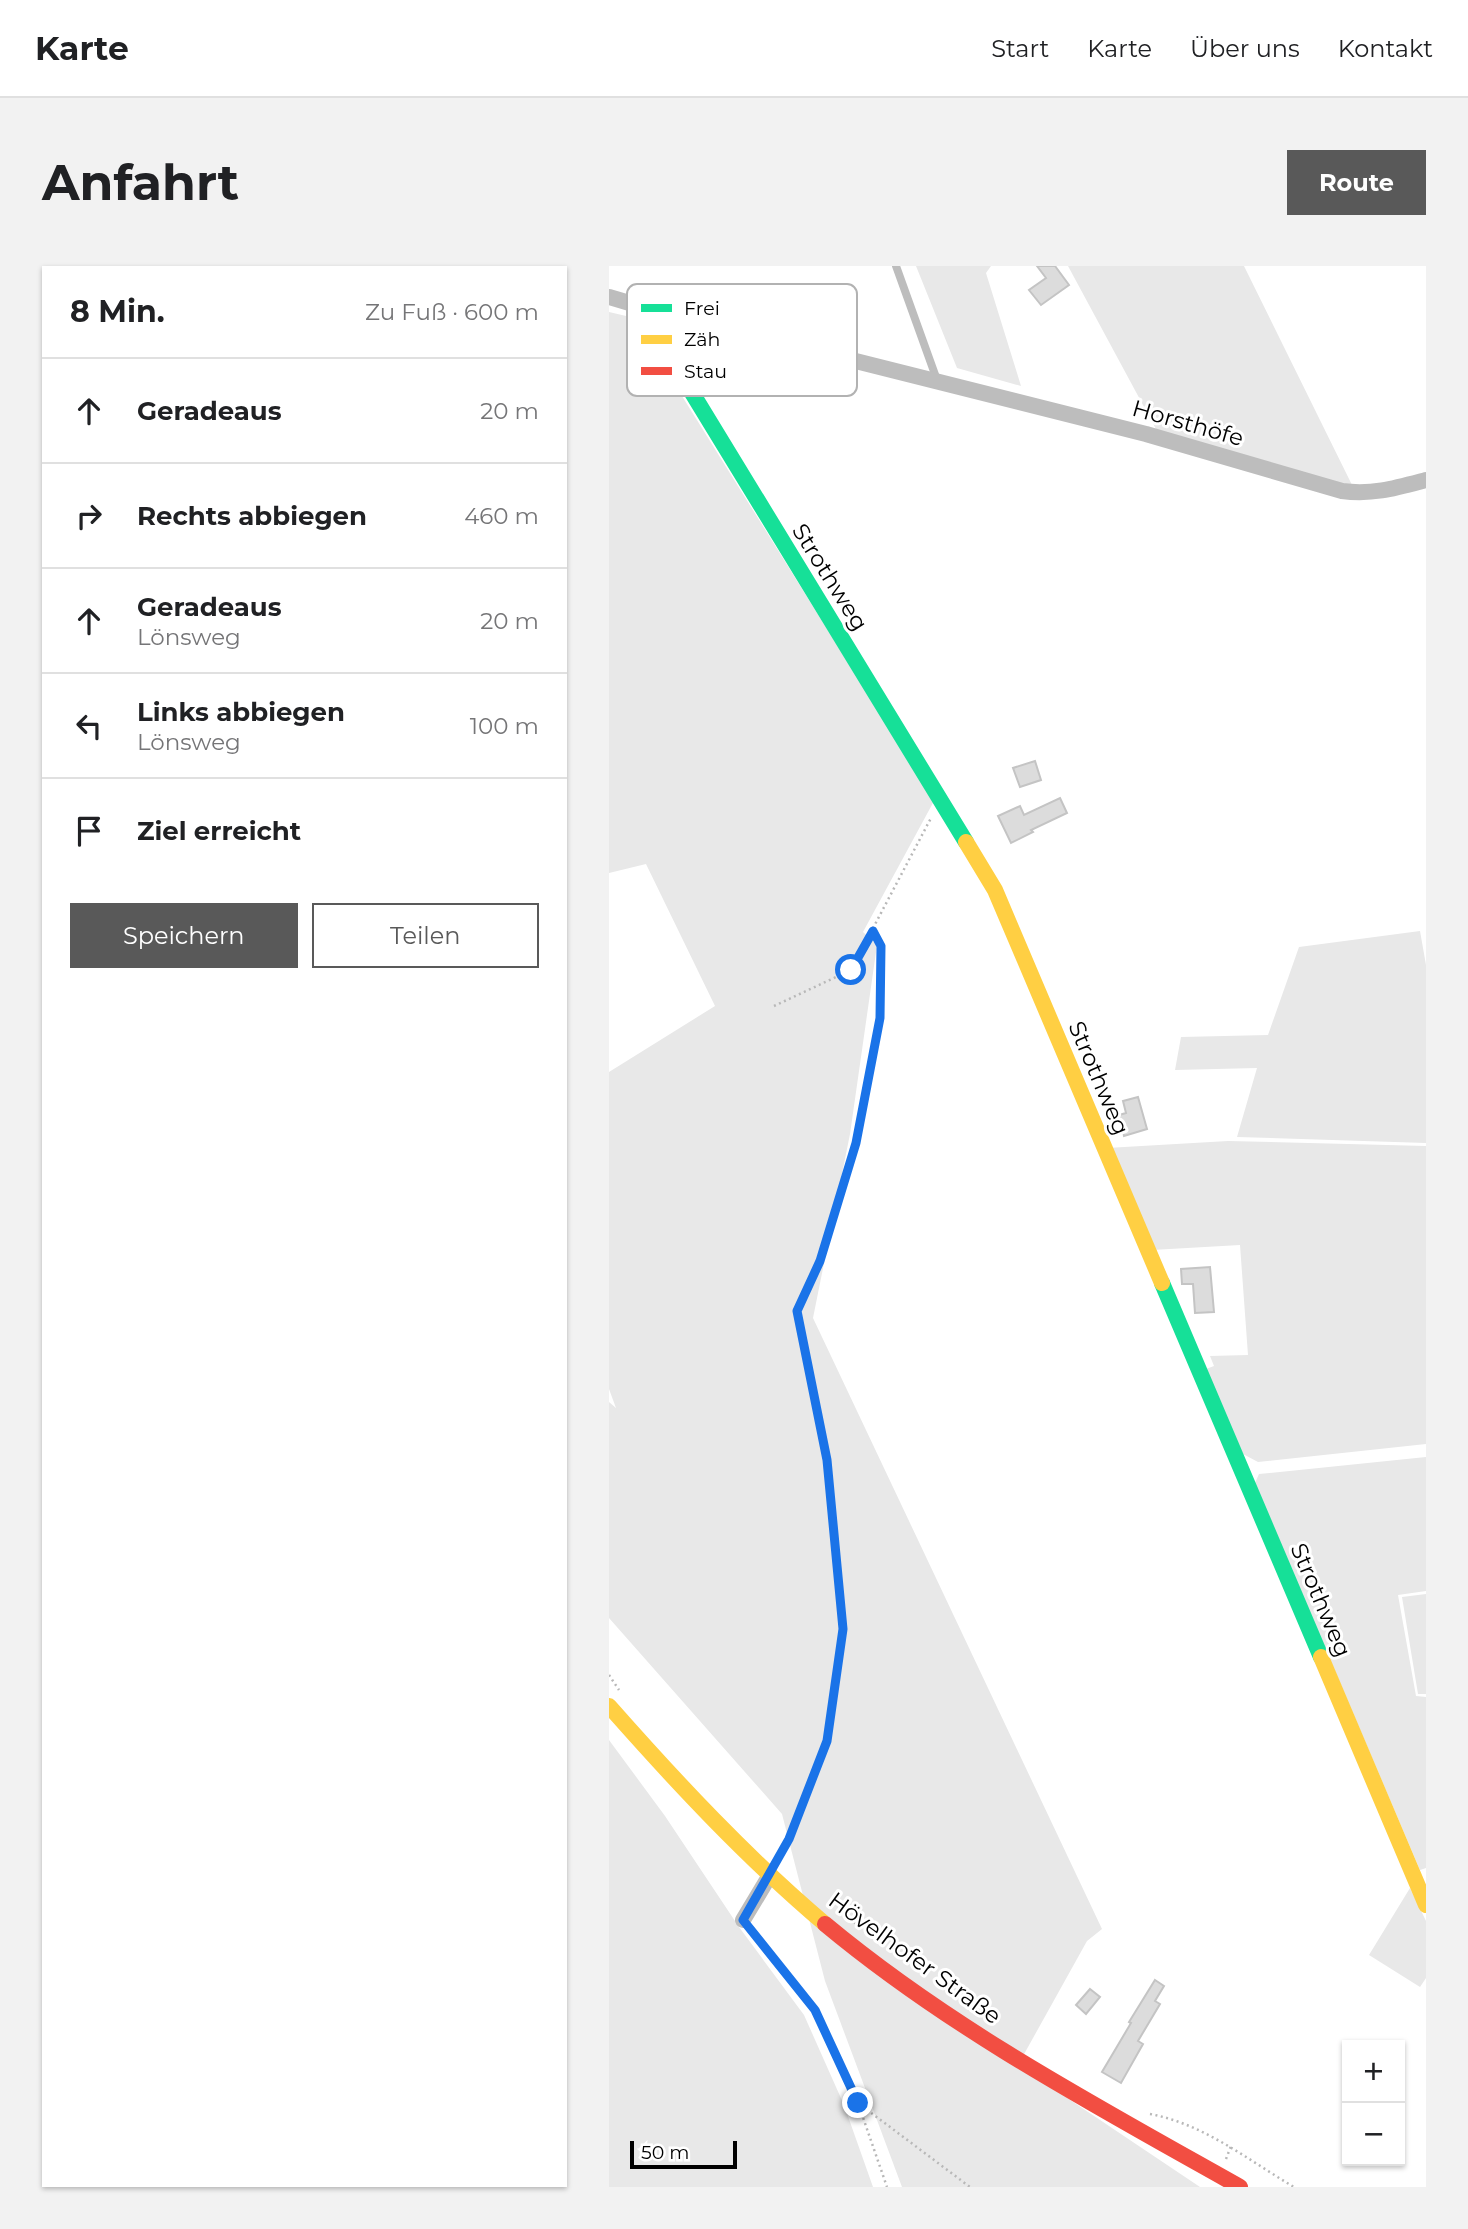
<!DOCTYPE html>
<html lang="de">
<meta charset="utf-8">
<style>
body{margin:0;font-family:Montserrat,sans-serif;background:#f2f2f2;color:#202124}
.controls{position:absolute;right:21px;bottom:21px;display:grid;overflow:hidden;border-radius:0px;box-shadow:0 2px 5px #0004}
.controls button{width:63px;height:63px;display:grid;place-items:center;padding:0;border:0;border-bottom:2px solid #e0e0e0;background:#fff;color:#202124;font:35px sans-serif}
.scale{position:absolute;left:21px;bottom:18px;width:107px;box-sizing:border-box;padding-left:7px;border:4px solid #000;border-top:0;font-size:19px;line-height:24px;white-space:nowrap;color:#000;-webkit-text-stroke:5px #fff;paint-order:stroke}
.stop{position:absolute;width:21px;height:21px;margin:-16px;border:5px solid #1a73e8;border-radius:50%;background:#fff}
.stop.end{background:#1a73e8;border-color:#fff;box-shadow:0 2px 7px #0008}
.list{margin:0;padding:0;list-style:none}
h2{display:flex;justify-content:space-between;align-items:center;height:91px;margin:0;padding:0 28px;font-size:30px}
h2 small{font-size:23px;font-weight:400;color:#757577}
.list li{display:grid;grid-template-columns:46px 1fr auto;gap:21px;align-items:center;box-sizing:border-box;height:105px;padding:0 28px;border-top:2px solid #e0e0e0}
.list b{display:block;font-size:26px;white-space:nowrap}
.list p{margin:0;font-size:23px;white-space:nowrap;color:#757577}
.list em{font-size:23px;font-style:normal;color:#757577}
.actions{display:flex;gap:14px;padding:21px 28px}
.actions a{flex:1;padding:16px 0;border:2px solid #595959;border-radius:0px;text-align:center;font-size:24px;color:#595959}
.actions .main{background:#595959;color:#fff}
.icon{flex:none;width:38px;height:38px;fill:none;stroke:currentColor;stroke-width:2;stroke-linecap:round;stroke-linejoin:round}
.map{position:relative;flex:none;width:817px;height:1921px;overflow:hidden;border-radius:0px}
header{display:flex;align-items:center;gap:42px;box-sizing:border-box;height:98px;padding:0 35px;background:#fff;border-bottom:2px solid #e0e0e0}
header strong{font-size:33px}
nav{display:flex;gap:38px;margin-inline-start:auto;font-size:24px}
.intro{display:flex;align-items:center;justify-content:space-between;box-sizing:border-box;height:168px;padding:0 42px}
h1{margin:0;font-size:49px}
.button{padding:18px 32px;border-radius:0px;background:#595959;color:#fff;font-size:24px;font-weight:700}
main{display:flex;gap:42px;padding:0 42px}
aside{flex:1;background:#fff;border-radius:0px;box-shadow:0 2px 5px #0004}
.map>svg:first-child{display:block}
</style>
<header>
<strong>Karte</strong>
<nav><a>Start</a><a>Karte</a><a>Über uns</a><a>Kontakt</a></nav>
</header>
<div class="intro"><h1>Anfahrt</h1><a class="button">Route</a></div>
<main>
<aside>
<h2>8 Min.<small>Zu Fuß · 600 m</small></h2>
<ul class="list">
<li><svg class="icon" aria-label="ahead" viewBox="0 0 24 24"><path d="M12 20V5M6 11l6-6 6 6"/></svg><div><b>Geradeaus</b></div><em>20 m</em></li>
<li><svg class="icon" aria-label="right" viewBox="0 0 24 24"><path d="M7 20v-9h11M14 6l5 5-5 5"/></svg><div><b>Rechts abbiegen</b></div><em>460 m</em></li>
<li><svg class="icon" aria-label="ahead" viewBox="0 0 24 24"><path d="M12 20V5M6 11l6-6 6 6"/></svg><div><b>Geradeaus</b><p>Lönsweg</p></div><em>20 m</em></li>
<li><svg class="icon" aria-label="left" viewBox="0 0 24 24"><path d="M17 20v-9H6M10 6l-5 5 5 5"/></svg><div><b>Links abbiegen</b><p>Lönsweg</p></div><em>100 m</em></li>
<li><svg class="icon" aria-label="arrive" viewBox="0 0 24 24"><path d="M6 21V4h12l-3 4 3 4H6"/></svg><div><b>Ziel erreicht</b></div></li>
</ul>
<div class="actions"><a class="main">Speichern</a><a>Teilen</a></div>
</aside>
<div class="map">
<svg width="817" height="1921" viewBox="0 0 817 1921">
<rect width="100%" height="100%" fill="#fff"/>
<path fill="#e8e8e8" d="M307 0H382L377 7 412 120 348 102Z
M459 0H635L744 221 548 165Z
M0 46 30 53 68 122 325 535 254 666 268 679 241 868 204 1052 493 1663 478 1675 409 1799 591 1921H293L216 1715 173 1548 0 1352V1136L7 1142 0 1123V806L106 740 37 598 0 607Z
M811 665 817 699V877L628 871 648 802 566 804 572 771 659 769 690 681Z
M619 875 817 880V1178L649 1196 634 1188 597 1103 605 1100 601 1090 639 1089 631 979 543 984 498 882Z
M817 1191V1325L789 1329 807 1430 817 1431V1602L811 1604 646 1217 650 1208Z
M817 1328V1428H809L793 1331Z
M0 1474 56 1550 130 1661 195 1749 235 1839 264 1921H0Z
M801 1622 817 1655V1712L811 1721 760 1689Z"/>
<path fill="#dcdcdc" stroke="#c4c4c4" stroke-width="2" d="M428 0H446L460 19 432 39 420 24 437 12Z
M426 495 432 514 411 521 404 502Z
M451 532 458 547 422 564 424 566 402 577 389 550 411 540 415 549Z
M529 831 538 863 515 870 510 849 517 847 514 835Z
M601 1001 605 1046 586 1047 584 1018H573L572 1003Z
M546 1714 555 1720 546 1735 551 1738 529 1775 534 1778 512 1817 493 1806 522 1757 520 1756Z
M481 1723 491 1731 477 1748 467 1739Z"/>
<g fill="none" stroke-linecap="round" stroke-linejoin="round">
<path stroke="#b8b8b8" stroke-width="2.5" stroke-dasharray="2 3.5" stroke-linecap="butt" d="M165 740 242 704 322 552
M0 1409 10 1424
M168 1594 180 1573 218 1475 234 1363 218 1194 188 1045 211 995 247 877 271 752 273 680 264 665
M232 1646 249 1659
M142 1665 206 1744 249 1837 278 1921
M249 1837 361 1921
M541 1848C595 1858 639 1894 685 1921
M617 1893 622 1880"/>
<path stroke="#bdbdbd" stroke-width="8" d="M287 0 328 114"/>
<path stroke="#bdbdbd" stroke-width="16" d="M0 31 44 44 537 168 733 225C764 229 787 222 817 214
M134 1654 161 1609"/>
<path stroke="#16e098" stroke-width="16" d="M44 44 46 66 357 576
M553 1017 712 1391"/>
<path stroke="#ffcf43" stroke-width="16" d="M357 576 386 624 553 1017
M712 1391 817 1639
M0 1440C68 1517 138 1592 216 1658"/>
<path stroke="#f24e42" stroke-width="16" d="M216 1658C342 1763 489 1841 631 1921"/>
</g>
<g fill="none" stroke-linecap="round" stroke-linejoin="round">
<path stroke="#1a73e8" stroke-width="9" d="M242 704 264 665 272 680 271 752 247 877 211 995 188 1045 218 1194 234 1363 218 1475 180 1573 134 1654 206 1744 249 1837"/>
</g>
<g text-anchor="middle" dominant-baseline="central" stroke-width="6" stroke-linejoin="round" paint-order="stroke">
<g font-size="23" fill="#000" stroke="#fff">
<text transform="translate(579 157) rotate(16)">Horsthöfe</text>
<text transform="translate(221 311) rotate(58)">Strothweg</text>
<text transform="translate(490 812) rotate(67)">Strothweg</text>
<text transform="translate(712 1334) rotate(67)">Strothweg</text>
<text transform="translate(306 1692) rotate(36)">Hövelhofer Straße</text>
</g>
</g>
<rect x="18" y="18" width="230" height="112" rx="10" fill="#fff" stroke="#b2b2b2" stroke-width="2"/>
<rect x="32" y="38" width="31" height="8" fill="#16e098"/>
<rect x="32" y="69" width="31" height="9" fill="#ffcf43"/>
<rect x="32" y="101" width="31" height="8" fill="#f24e42"/>
<g font-size="19" fill="#000">
<text x="75" y="49">Frei</text>
<text x="75" y="80">Zäh</text>
<text x="75" y="112">Stau</text>
</g>
</svg>
<div class="controls">
<button>+</button>
<button>−</button>
</div>
<div class="scale">50 m</div>
<div class="stop" style="left:242px;top:704px"></div>
<div class="stop end" style="left:249px;top:1837px"></div>
</div>
</main>
